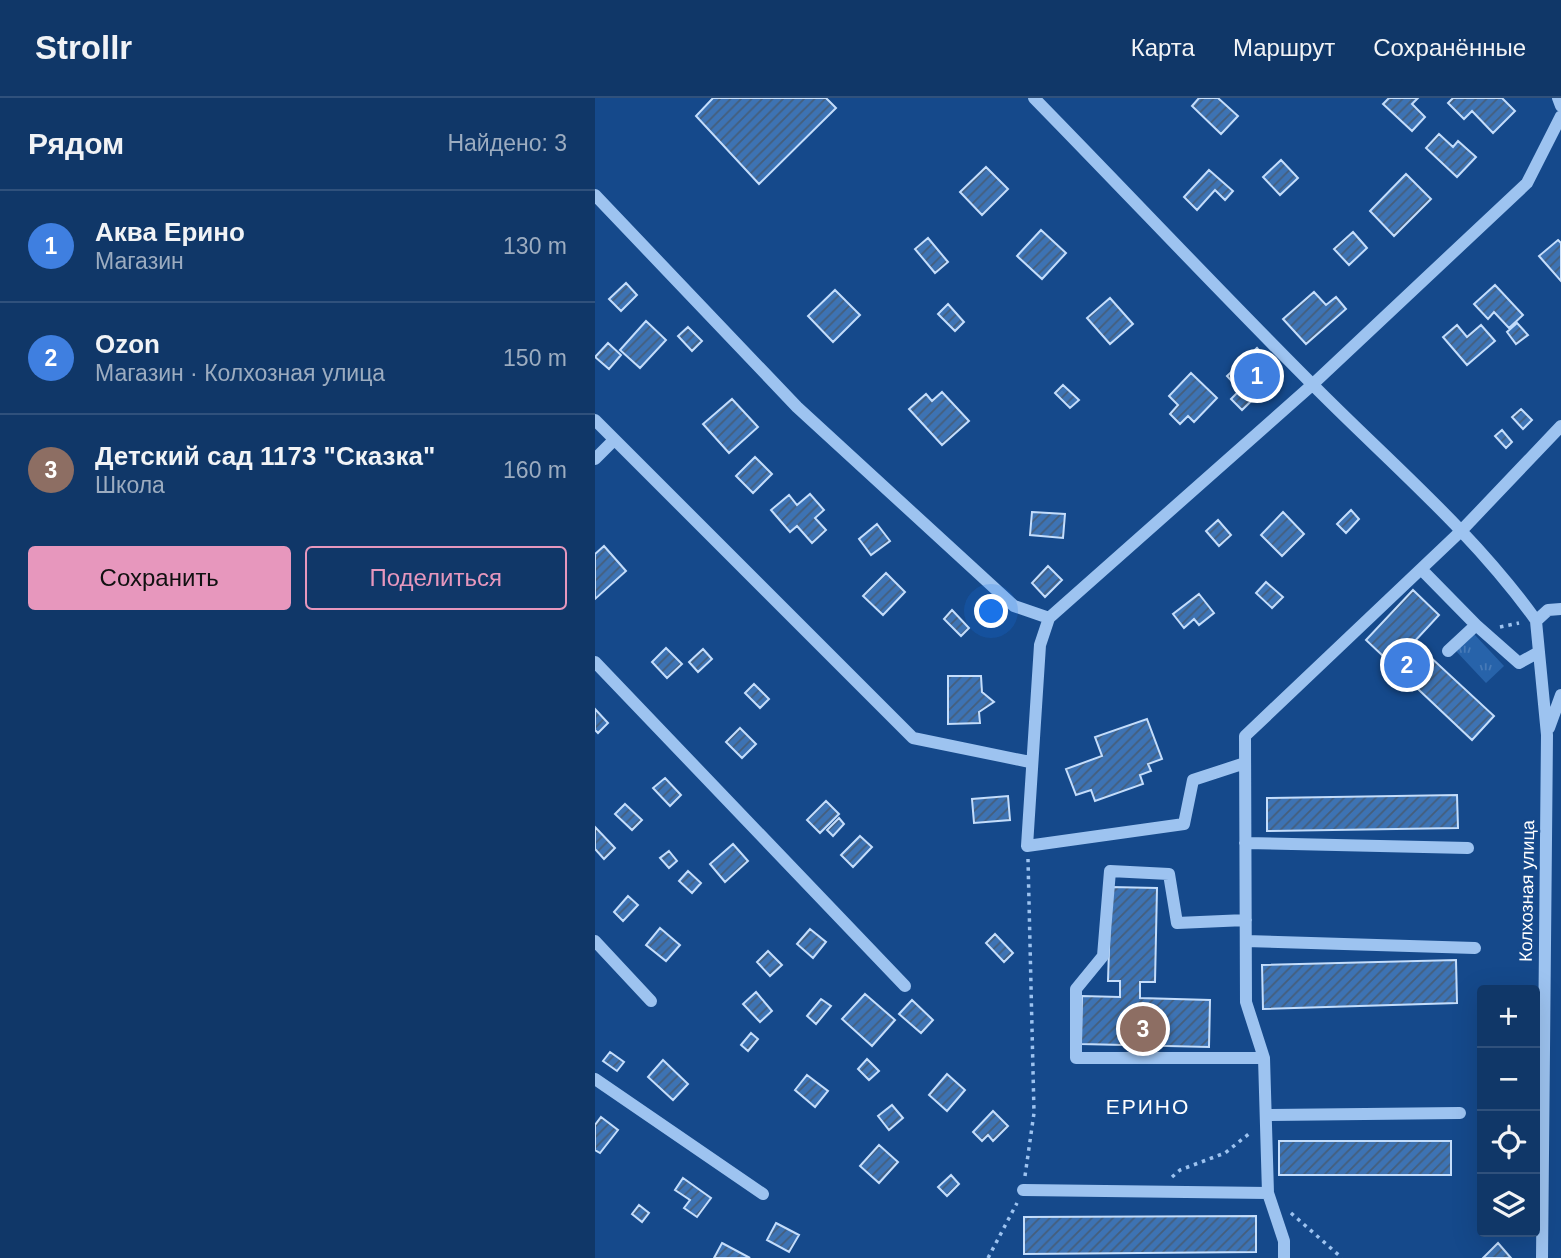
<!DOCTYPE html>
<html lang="ru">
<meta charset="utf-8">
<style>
body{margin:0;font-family:Arial,sans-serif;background:#1e4271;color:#f1f3f6}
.controls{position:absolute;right:21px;bottom:21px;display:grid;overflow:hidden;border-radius:7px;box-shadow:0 7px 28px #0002}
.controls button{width:63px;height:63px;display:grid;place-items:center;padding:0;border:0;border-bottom:2px solid #30517c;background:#103768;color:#f1f3f6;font:35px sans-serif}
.you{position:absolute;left:397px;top:514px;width:24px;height:24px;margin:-18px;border:5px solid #fff;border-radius:50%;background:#1a73e8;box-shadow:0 0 0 10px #1a73e833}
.badge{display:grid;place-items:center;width:46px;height:46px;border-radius:50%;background:#e797bd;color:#fff;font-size:23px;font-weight:700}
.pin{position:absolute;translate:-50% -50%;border:4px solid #fff;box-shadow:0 2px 7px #0006}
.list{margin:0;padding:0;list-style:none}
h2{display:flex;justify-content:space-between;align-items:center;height:91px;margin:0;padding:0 28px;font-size:30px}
h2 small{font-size:23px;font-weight:400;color:#9cacc0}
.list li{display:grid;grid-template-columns:46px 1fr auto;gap:21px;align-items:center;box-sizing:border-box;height:112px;padding:0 28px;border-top:2px solid #30517c}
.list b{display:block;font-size:26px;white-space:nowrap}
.list p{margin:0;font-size:23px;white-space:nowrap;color:#9cacc0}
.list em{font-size:23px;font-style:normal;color:#9cacc0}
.actions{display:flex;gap:14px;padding:21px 28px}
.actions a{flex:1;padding:16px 0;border:2px solid #e797bd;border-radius:7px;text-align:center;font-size:24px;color:#e797bd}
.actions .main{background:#e797bd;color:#111}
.icon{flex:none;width:38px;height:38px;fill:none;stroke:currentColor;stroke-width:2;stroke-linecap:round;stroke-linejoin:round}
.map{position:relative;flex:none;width:966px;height:1160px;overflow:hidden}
header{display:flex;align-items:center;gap:42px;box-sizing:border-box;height:98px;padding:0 35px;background:#103768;border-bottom:2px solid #30517c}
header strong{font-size:33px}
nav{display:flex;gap:38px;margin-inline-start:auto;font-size:24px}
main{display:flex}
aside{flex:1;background:#103768}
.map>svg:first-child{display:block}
</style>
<header>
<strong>Strollr</strong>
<nav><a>Карта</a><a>Маршрут</a><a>Сохранённые</a></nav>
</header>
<main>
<aside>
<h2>Рядом<small>Найдено: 3</small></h2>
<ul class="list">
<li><span class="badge" style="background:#3f7fe0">1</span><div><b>Аква Ерино</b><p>Магазин</p></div><em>130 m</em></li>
<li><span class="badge" style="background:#3f7fe0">2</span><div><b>Ozon</b><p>Магазин · Колхозная улица</p></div><em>150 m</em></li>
<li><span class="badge" style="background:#8d6e63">3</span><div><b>Детский сад 1173 &quot;Сказка&quot;</b><p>Школа</p></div><em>160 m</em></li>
</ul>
<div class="actions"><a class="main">Сохранить</a><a>Поделиться</a></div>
</aside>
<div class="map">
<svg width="966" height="1160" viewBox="0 0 966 1160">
<defs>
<pattern id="grass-tufts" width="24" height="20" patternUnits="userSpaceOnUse" patternTransform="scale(1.75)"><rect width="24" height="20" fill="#2763aa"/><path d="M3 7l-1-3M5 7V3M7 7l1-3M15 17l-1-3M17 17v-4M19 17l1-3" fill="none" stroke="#477ab7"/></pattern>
<pattern id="building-hatch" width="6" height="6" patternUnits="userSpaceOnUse" patternTransform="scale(1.75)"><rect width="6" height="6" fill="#3d73b4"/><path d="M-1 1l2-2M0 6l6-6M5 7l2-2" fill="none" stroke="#455e7b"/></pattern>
</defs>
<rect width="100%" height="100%" fill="#15498b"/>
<path fill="url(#grass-tufts)" d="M879 536 909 568 891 585 861 553Z"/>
<path fill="url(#building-hatch)" stroke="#c4ddfb" stroke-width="2" d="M118 0H231L241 10 164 86 101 18Z
M604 0H623L643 18 626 36 597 8Z
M794 0H823L817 6 830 19 817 33 788 6Z
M858 0H907L920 13 898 35 877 13 869 21 853 5Z
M844 36 858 49 863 43 881 59 862 79 831 50Z
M686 62 703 80 685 97 668 79Z
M391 69 413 91 387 117 365 94Z
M614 72 638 93 630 102 620 92 602 112 589 99Z
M811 76 836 101 799 138 775 113Z
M446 132 471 155 447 181 422 158Z
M758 134 772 150 754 167 739 151Z
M333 140 353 164 340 175 320 151Z
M963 142 966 145V183L944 158Z
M31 185 42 197 26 213 14 201Z
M900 187 928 217 914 230 899 214 893 221 879 206Z
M240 192 265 217 238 244 213 218Z
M719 194 731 207 741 199 751 211 711 246 688 221Z
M515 200 538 226 515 246 492 220Z
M353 206 369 224 360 233 343 216Z
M51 223 71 242 45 270 25 252Z
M922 225 933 237 921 246 912 234Z
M862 227 872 239 886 227 900 243 872 267 848 239Z
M93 229 107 243 97 253 83 238Z
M13 245 26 257 14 271 0 259Z
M662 250 685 275 647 312 636 301 645 292 632 278Z
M596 275 622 300 599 324 593 318 585 326 575 316 583 307 574 298Z
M468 287 484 302 475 310 460 295Z
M347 294 374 323 347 347 314 311 331 296 337 303Z
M137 301 163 329 134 355 108 326Z
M926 311 937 322 928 331 917 319Z
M907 332 917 344 911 350 900 338Z
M160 359 177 376 158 395 141 378Z
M215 396 229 412 220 420 231 432 217 445 202 428 195 434 176 412 194 397 202 407Z
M756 412 764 421 751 435 742 426Z
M437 414 470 416 468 440 435 437Z
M688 414 709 436 687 458 666 437Z
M623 422 636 437 624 448 611 433Z
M282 426 295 443 276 457 264 441Z
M9 448 31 473 0 501V456Z
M453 468 467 482 450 499 437 485Z
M291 475 310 494 288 517 268 498Z
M671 484 688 499 677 510 661 495Z
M818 492 844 517 819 544 899 618 877 642 771 542Z
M604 496 619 515 604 527 599 521 589 530 578 516Z
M357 512 374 530 366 538 349 521Z
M71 550 87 566 72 580 57 564Z
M108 551 117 561 103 574 94 564Z
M353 578H386L387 594 399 604 384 614 385 625 353 626Z
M159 586 174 601 165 610 150 595Z
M0 611 13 625 3 635 0 632Z
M552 621 567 661 553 666 556 673 545 677 548 686 500 703 496 692 481 697 471 671 507 658 500 639Z
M145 630 161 646 147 660 131 644Z
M70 680 86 697 75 708 58 690Z
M862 697 863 730 672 733V700Z
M413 698 415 722 379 725 377 701Z
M231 703 244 716 225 735 212 722Z
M30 706 47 722 37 732 20 716Z
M244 720 249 726 238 738 232 732Z
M0 729 20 750 9 761 0 751Z
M265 738 277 749 258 769 246 757Z
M138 746 153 763 130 784 115 766Z
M74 753 82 763 74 770 65 760Z
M93 773 106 785 97 795 84 783Z
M516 789 562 790 560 884H545V900L615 902 614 949 486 946 487 898 525 899V883H513Z
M33 798 43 807 28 823 19 814Z
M65 830 85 847 71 863 51 847Z
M215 831 231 844 218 860 202 846Z
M400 836 418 855 409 864 391 845Z
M173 853 187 867 175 878 162 864Z
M861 862 862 905 668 911 667 867Z
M161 894 177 913 165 924 148 906Z
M270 896 300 922 277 948 247 921Z
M226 901 236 908 221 926 212 918Z
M317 902 338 922 326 935 304 916Z
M156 935 163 941 153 953 146 947Z
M15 954 29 964 22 973 8 963Z
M272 961 284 973 274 982 263 971Z
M68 962 93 986 78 1002 53 979Z
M352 976 370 992 352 1013 334 997Z
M212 977 233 993 220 1009 200 992Z
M297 1007 308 1020 294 1032 283 1018Z
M398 1013 413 1028 398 1043 393 1037 387 1043 378 1034Z
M6 1019 23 1032 5 1055 0 1052V1027Z
M684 1043H856V1077H684Z
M284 1047 303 1064 284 1085 265 1068Z
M356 1077 364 1086 352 1098 343 1089Z
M88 1080 116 1100 102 1119 89 1110 95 1102 80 1092Z
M44 1107 54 1115 47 1124 37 1116Z
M661 1118V1154L429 1156V1119Z
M181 1125 204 1137 194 1154 172 1142Z
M127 1145 155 1160H119Z
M903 1145 916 1160H888Z"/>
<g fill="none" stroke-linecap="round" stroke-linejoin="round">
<path stroke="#9dc3f0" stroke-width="3.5" stroke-dasharray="3.5 5" stroke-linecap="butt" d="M905 529 924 525
M430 1078 439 1015 433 761
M577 1079 585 1072 630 1055 655 1035
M696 1115 747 1160
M393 1160 422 1105"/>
<path stroke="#9dc3f0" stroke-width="12" d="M439 0C532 95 623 192 717 286 793 363 877 433 940 521
M963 0 966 8
M0 97 202 309 419 508 454 520
M0 322 318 640 435 664
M0 361 19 342
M826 471 881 527
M853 553 881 527 924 565 944 554
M0 564 310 888
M954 630 966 597
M650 665 598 682 589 726 432 748 445 547 454 520 717 287 932 85 966 18
M650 745 873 750
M651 822 582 825 574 776 515 773 508 858 481 891V960H669
M0 843 56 903
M651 843 880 850
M0 981 168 1096
M673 1017 865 1015
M428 1092 673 1095
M689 1160V1143L673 1095 669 960 651 904 650 638 866 433 966 328
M947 1160 952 637 941 523 953 512 966 511"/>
</g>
<g text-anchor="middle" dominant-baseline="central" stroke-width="5" stroke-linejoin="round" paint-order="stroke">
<g font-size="18" fill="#fff" stroke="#15498b">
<text transform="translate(932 793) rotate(-89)">Колхозная улица</text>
</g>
<g font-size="21" letter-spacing="2" fill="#fff" stroke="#15498b">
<text x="553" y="1008">ЕРИНО</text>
</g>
</g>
</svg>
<div class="controls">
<button>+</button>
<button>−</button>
<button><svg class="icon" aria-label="locate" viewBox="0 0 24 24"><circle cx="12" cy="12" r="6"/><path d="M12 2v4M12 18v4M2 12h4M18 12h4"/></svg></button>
<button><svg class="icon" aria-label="layers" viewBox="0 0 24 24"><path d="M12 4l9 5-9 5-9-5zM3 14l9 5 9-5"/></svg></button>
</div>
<div class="you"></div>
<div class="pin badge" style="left:662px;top:278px;background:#3f7fe0">1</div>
<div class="pin badge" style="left:812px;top:567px;background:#3f7fe0">2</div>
<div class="pin badge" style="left:548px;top:931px;background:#8d6e63">3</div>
</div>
</main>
